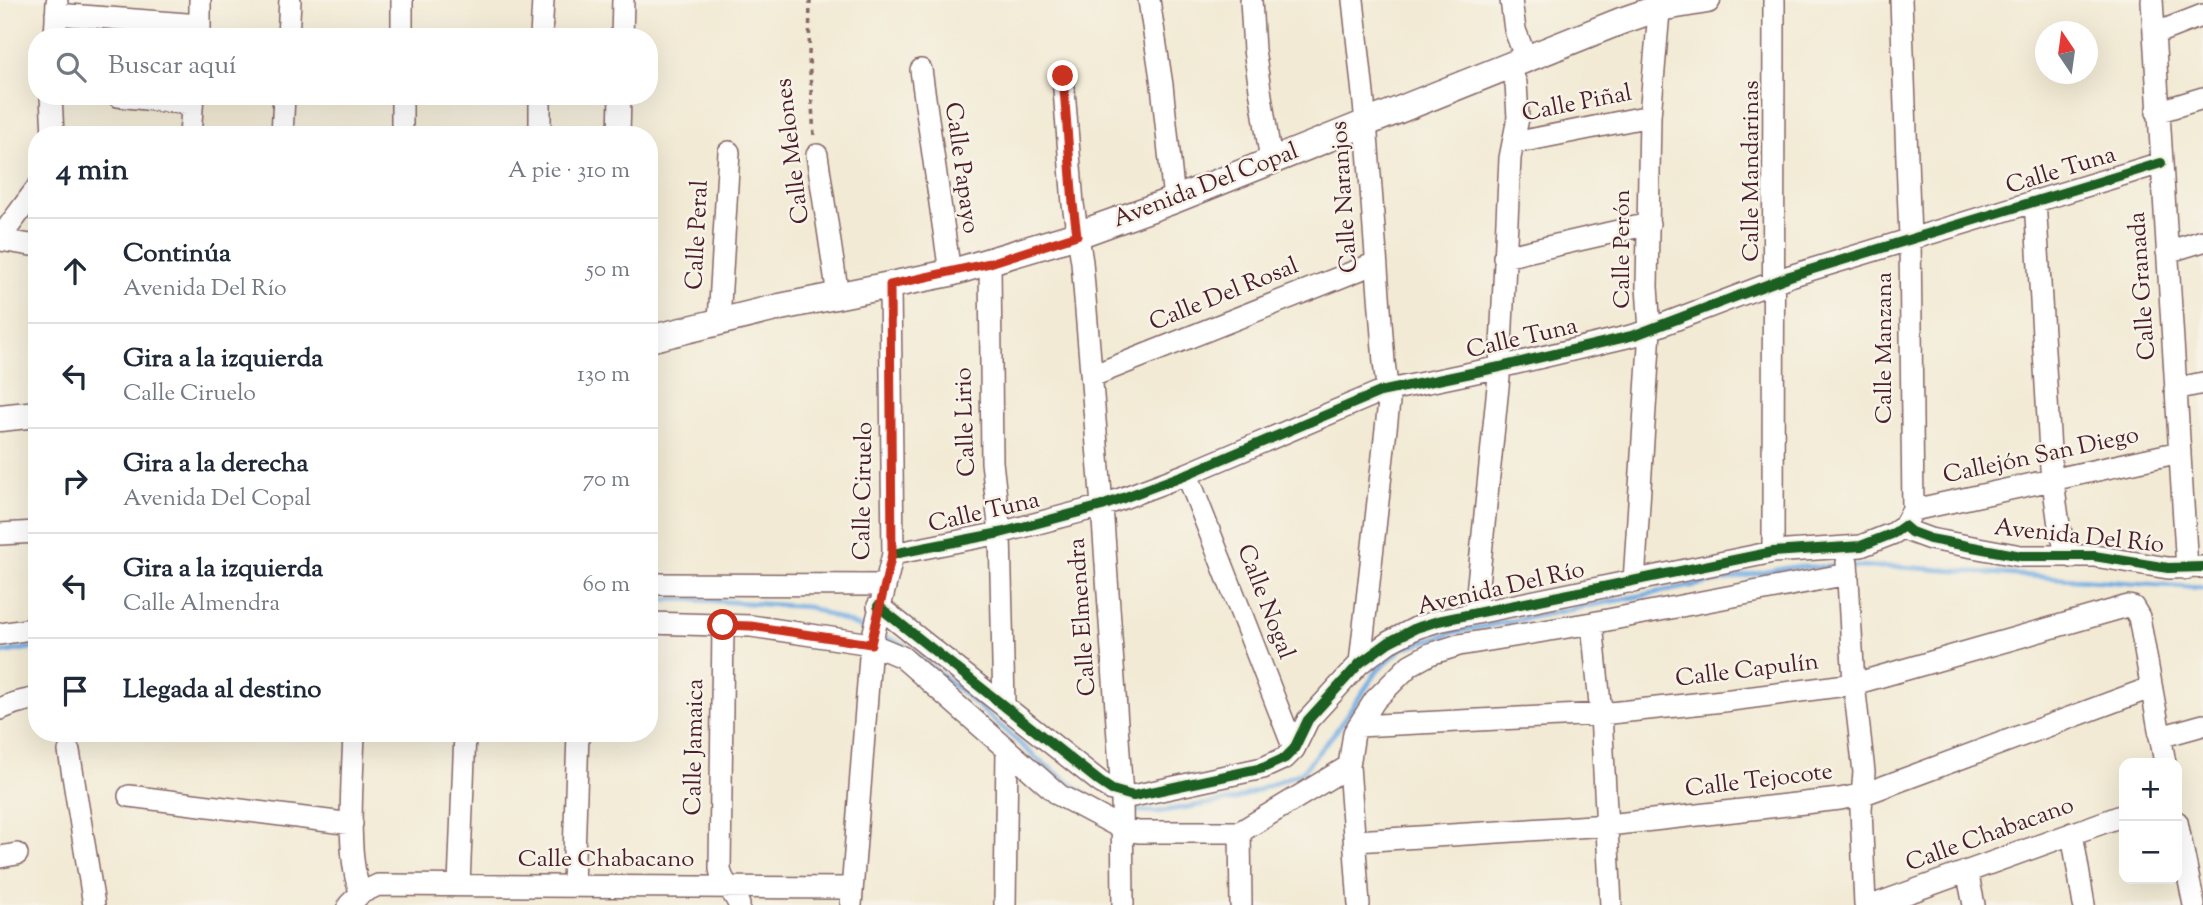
<!DOCTYPE html>
<html lang="es">
<meta charset="utf-8">
<style>
body{margin:0;font-family:"Sorts Mill Goudy",serif;background:#f2f2f3;color:#1f2937}
.controls{position:absolute;right:21px;bottom:21px;display:grid;overflow:hidden;border-radius:14px;box-shadow:0 7px 28px #0002}
.controls button{width:63px;height:63px;display:grid;place-items:center;padding:0;border:0;border-bottom:2px solid #e0e1e3;background:#fff;color:#1f2937;font:35px sans-serif}
.compass{position:absolute;left:2035px;top:21px;width:63px;height:63px;border-radius:50%;background:#fff;box-shadow:0 7px 28px #0002;rotate:347deg}
.stop{position:absolute;width:21px;height:21px;margin:-16px;border:5px solid #c8321e;border-radius:50%;background:#fff}
.stop.end{background:#c8321e;border-color:#fff;box-shadow:0 2px 7px #0008}
.list{margin:0;padding:0;list-style:none}
h2{display:flex;justify-content:space-between;align-items:center;height:91px;margin:0;padding:0 28px;font-size:30px}
h2 small{font-size:23px;font-weight:400;color:#747a83}
.list li{display:grid;grid-template-columns:46px 1fr auto;gap:21px;align-items:center;box-sizing:border-box;height:105px;padding:0 28px;border-top:2px solid #e0e1e3}
.list b{display:block;font-size:26px;white-space:nowrap}
.list p{margin:0;font-size:23px;white-space:nowrap;color:#747a83}
.list em{font-size:23px;font-style:normal;color:#747a83}
.icon{flex:none;width:38px;height:38px;fill:none;stroke:currentColor;stroke-width:2;stroke-linecap:round;stroke-linejoin:round}
.map{position:relative;flex:none;width:2203px;height:905px;overflow:hidden}
.search{position:absolute;background:#fff;box-shadow:0 7px 28px #0002;left:28px;top:28px;width:630px;height:77px;display:flex;align-items:center;gap:18px;box-sizing:border-box;padding:0 24px;border-radius:28px;color:#747a83;font-size:26px}
.panel{position:absolute;background:#fff;box-shadow:0 7px 28px #0002;left:28px;top:126px;width:630px;height:616px;border-radius:28px}
.map>svg:first-child{display:block}
</style>
<div class="map">
<svg width="2203" height="905" viewBox="0 0 2203 905">
<rect width="100%" height="100%" fill="#f7f3e8"/>
<filter id="ink" filterUnits="userSpaceOnUse"><feTurbulence type="fractalNoise" baseFrequency=".0143" numOctaves="2"/><feDisplacementMap in="SourceGraphic" scale="14" xChannelSelector="R" yChannelSelector="G"/><feConvolveMatrix kernelMatrix="1 2 1 2 8 2 1 2 1" color-interpolation-filters="sRGB"/></filter>
<filter id="wash" filterUnits="userSpaceOnUse"><feTurbulence type="fractalNoise" baseFrequency=".00686" numOctaves="4" result="noise"/><feDisplacementMap in="SourceGraphic" scale="28" xChannelSelector="R" yChannelSelector="G"/><feGaussianBlur stdDeviation="1.57" result="paint"/><feColorMatrix in="noise" values="0 0 0 0 0 0 0 0 0 0 0 0 0 0 0 0 0 1.4 0 .05"/><feComposite in="paint" operator="in"/></filter>
<g filter="url(#wash)">
<rect width="100%" height="100%" fill="#f2ead4"/>
<g fill="none" stroke-linecap="round" stroke-linejoin="round">
<path stroke="#73ade3" stroke-width="5" d="M1852 567H1902L2203 588
M649 600 683 599 809 607 869 631
M878 634 904 645 961 691 1036 758 1105 809 1119 810
M0 653 37 647
M1129 810 1156 812 1234 800 1302 772 1336 731 1378 670 1402 648 1455 632 1680 588 1793 567H1835"/>
</g>
</g>
<g filter="url(#ink)">
<g fill="none" stroke-linecap="round" stroke-linejoin="round">
<defs>
<path id="minor" d="M200 0V36
M402 0V37
M1149 0 1162 85 1174 200
M1251 0 1254 50 1271 161
M1353 0 1366 122 1384 362 1389 402 1360 663
M1511 0 1515 30 1526 59
M1901 0 1910 238 1913 510 1904 526
M2152 0 2187 569
M56 14 200 25
M2154 34 2203 15
M55 37 57 2
M288 37 290 0
M541 37 543 0
M622 37 623 0
M921 70 950 273
M1063 77 1073 204 1082 262 1102 506 1122 796 1123 905
M51 96 53 135
M118 96 192 104
M402 96V135
M540 96V135
M2157 112 2203 98
M190 135 193 96
M282 135 284 96
M619 135 620 96
M1514 143 1650 116
M817 155 838 296
M2035 200 2051 468 2059 525 2064 544 2072 557
M0 238 37 188
M0 240 37 246
M2167 252 2203 241
M1504 257 1649 224
M990 263 992 462 1000 533 1004 705
M719 321 729 152
M1092 376 1376 263
M2175 389 2203 383
M1187 474 1294 749
M1913 510 2180 452
M0 534 37 532
M1773 552 1774 0
M893 554 1000 533 1102 506 1187 474 1380 392 1500 367 1635 335 1790 276 2161 163
M1847 562 1854 684 1864 772 1861 809 1865 905
M1634 582 1650 330 1647 287 1650 116 1660 0
M649 584 885 585
M878 606 1100 782 1112 790 1133 796 1263 768 1285 758 1294 749 1308 720 1360 663 1389 642 1416 628 1438 621 1773 552 1861 546 1894 533 1904 526 1911 532 1930 539 2021 556H2094L2168 568 2203 567
M1475 613 1500 367 1510 158 1518 118 1516 83 1508 65
M649 623 751 626 871 644 902 657 1059 795 1123 829 1139 832H1240L1349 766 1354 733 1375 700 1410 665 1430 654 1459 645 1592 623 1848 574
M1592 623 1601 714 1611 905
M723 625 720 869C722 884 734 891 739 905
M0 634 37 628
M0 709 15 703 37 698
M1358 726 1601 714 1723 701 1854 684 2128 606 2133 607 2139 617 2165 763
M354 733C353 773 345 859 361 893
M2160 737 2203 725
M69 751 94 905
M1349 766 1359 905
M129 796 352 824
M2177 822 2194 905
M1240 832 1241 905
M2072 833 2084 905
M1356 841 1608 825 1840 799 1864 794 2150 688
M0 857 17 854
M1967 871 1974 905
M459 885 465 733
M573 886 578 733
M349 905 361 893 378 885 851 888
M851 905 871 644 893 554 890 286
M1005 905 1007 750
M1874 905 2124 815"/>
<path id="tertiary" d="M649 339 780 307 950 273 1077 235 1174 200 1621 21 1659 8 1707 0
M0 418 37 414"/>
</defs>
<use href="#minor" stroke="#856666" stroke-width="24"/>
<use href="#tertiary" stroke="#856666" stroke-width="29"/>
<path stroke="#856666" stroke-width="3.5" stroke-dasharray="5 5" stroke-linecap="butt" d="M810 0 809 58 814 136"/>
<use href="#minor" stroke="#fff" stroke-width="21"/>
<use href="#tertiary" stroke="#fff" stroke-width="26"/>
<defs>
<path id="cycleway" d="M893 554 1000 533 1102 506 1187 474 1380 392 1500 367 1635 335 1790 276 2161 163
M878 606 1100 782 1112 790 1133 796 1263 768 1285 758 1294 749 1308 720 1360 663 1389 642 1416 628 1438 621 1773 552 1861 546 1894 533 1904 526 1911 532 1930 539 2021 556H2094L2168 568 2203 567"/>
</defs>
<use href="#cycleway" stroke="#f7f3e8" stroke-width="15"/>
<use href="#cycleway" stroke="#1b5e20" stroke-width="10"/>
</g>
</g>
<g fill="none" stroke-linecap="round" stroke-linejoin="round" filter="url(#ink)">
<path stroke="#c8321e" stroke-width="9" d="M723 625 751 626 871 644 892 554 890 285 990 263 1077 235 1073 204 1063 76"/>
</g>
<g text-anchor="middle" dominant-baseline="central" stroke-width="5" stroke-linejoin="round" paint-order="stroke">
<g font-size="24" fill="#4a1f2b" stroke="#f7f3e8">
<text transform="translate(1577 104) rotate(-11)">Calle Piñal</text>
<text transform="translate(793 151) rotate(-97)">Calle Melones</text>
<text transform="translate(961 168) rotate(82)">Calle Papayo</text>
<text transform="translate(1752 171) rotate(-90)">Calle Mandarinas</text>
<text transform="translate(2061 171) rotate(-17)">Calle Tuna</text>
<text transform="translate(1206 186) rotate(-21)">Avenida Del Copal</text>
<text transform="translate(1345 197) rotate(-94)">Calle Naranjos</text>
<text transform="translate(698 235) rotate(-87)">Calle Peral</text>
<text transform="translate(1623 249) rotate(-90)">Calle Perón</text>
<text transform="translate(2143 286) rotate(-94)">Calle Granada</text>
<text transform="translate(1224 295) rotate(-22)">Calle Del Rosal</text>
<text transform="translate(1522 339) rotate(-13)">Calle Tuna</text>
<text transform="translate(1885 348) rotate(-90)">Calle Manzana</text>
<text transform="translate(966 422) rotate(-92)">Calle Lirio</text>
<text transform="translate(2041 456) rotate(-12)">Callejón San Diego</text>
<text transform="translate(864 491) rotate(-89)">Calle Ciruelo</text>
<text transform="translate(984 513) rotate(-13)">Calle Tuna</text>
<text transform="translate(2079 537) rotate(6)">Avenida Del Río</text>
<text transform="translate(1501 589) rotate(-13)">Avenida Del Río</text>
<text transform="translate(1265 602) rotate(69)">Calle Nogal</text>
<text transform="translate(1083 617) rotate(-94)">Calle Elmendra</text>
<text transform="translate(1747 671) rotate(-7)">Calle Capulín</text>
<text transform="translate(695 747) rotate(-89)">Calle Jamaica</text>
<text transform="translate(1759 781) rotate(-7)">Calle Tejocote</text>
<text transform="translate(1990 835) rotate(-20)">Calle Chabacano</text>
<text x="606" y="860">Calle Chabacano</text>
</g>
</g>
</svg>
<div class="controls">
<button>+</button>
<button>−</button>
</div>
<svg class="compass" viewBox="-18 -18 36 36"><path d="M0-13l5 13h-10z" fill="#e53935"/><path d="M0 13l5-13h-10z" fill="#747a83"/></svg>
<div class="stop" style="left:723px;top:625px"></div>
<div class="stop end" style="left:1063px;top:76px"></div>
<div class="search"><svg class="icon" aria-label="search" viewBox="0 0 24 24"><circle cx="10" cy="10" r="6"/><path d="M15 15l6 6"/></svg>Buscar aquí</div>
<section class="panel">
<h2>4 min<small>A pie · 310 m</small></h2>
<ul class="list">
<li><svg class="icon" aria-label="ahead" viewBox="0 0 24 24"><path d="M12 20V5M6 11l6-6 6 6"/></svg><div><b>Continúa</b><p>Avenida Del Río</p></div><em>50 m</em></li>
<li><svg class="icon" aria-label="left" viewBox="0 0 24 24"><path d="M17 20v-9H6M10 6l-5 5 5 5"/></svg><div><b>Gira a la izquierda</b><p>Calle Ciruelo</p></div><em>130 m</em></li>
<li><svg class="icon" aria-label="right" viewBox="0 0 24 24"><path d="M7 20v-9h11M14 6l5 5-5 5"/></svg><div><b>Gira a la derecha</b><p>Avenida Del Copal</p></div><em>70 m</em></li>
<li><svg class="icon" aria-label="left" viewBox="0 0 24 24"><path d="M17 20v-9H6M10 6l-5 5 5 5"/></svg><div><b>Gira a la izquierda</b><p>Calle Almendra</p></div><em>60 m</em></li>
<li><svg class="icon" aria-label="arrive" viewBox="0 0 24 24"><path d="M6 21V4h12l-3 4 3 4H6"/></svg><div><b>Llegada al destino</b></div></li>
</ul>
</section>
</div>
